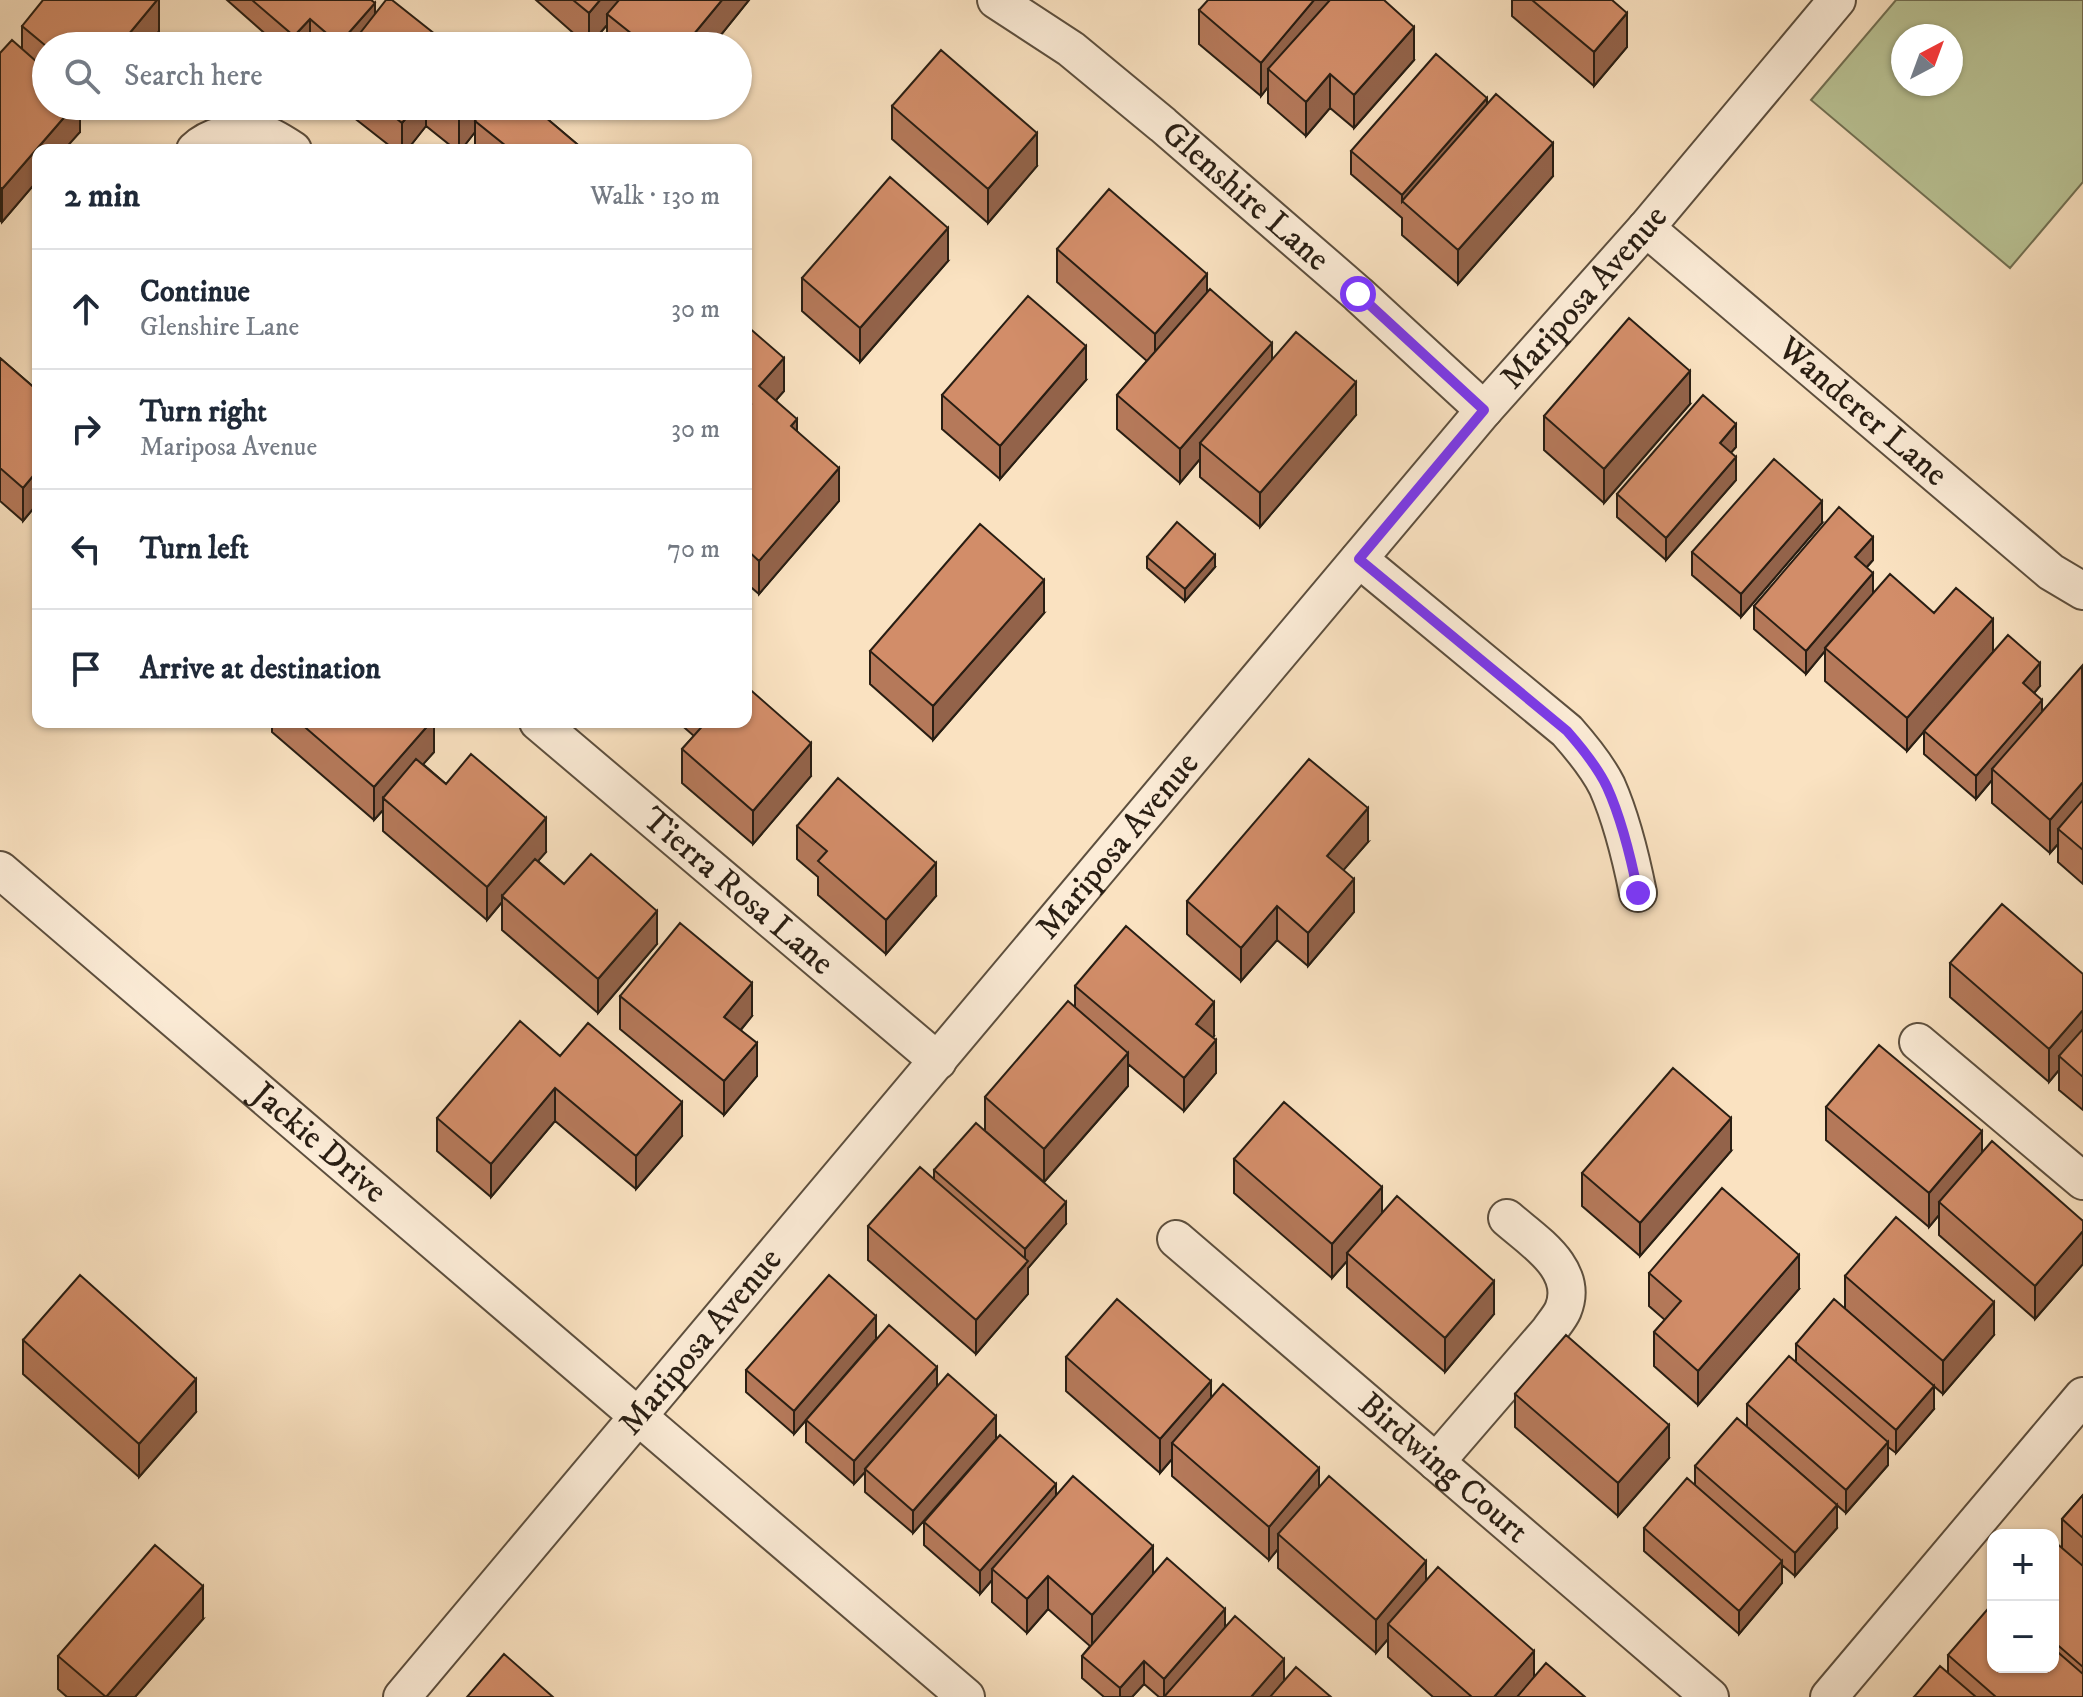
<!DOCTYPE html>
<meta charset="utf-8">
<style>
body{margin:0;font-family:"IM FELL DW Pica",serif;background:#f2f2f3;color:#1f2937}
.controls{position:absolute;right:24px;bottom:24px;display:grid;overflow:hidden;border-radius:16px;box-shadow:0 2px 6px #0004}
.controls button{width:72px;height:72px;display:grid;place-items:center;padding:0;border:0;border-bottom:2px solid #e0e1e3;background:#fff;color:#1f2937;font:40px sans-serif}
.compass{position:absolute;left:1891px;top:24px;width:72px;height:72px;border-radius:50%;background:#fff;box-shadow:0 2px 6px #0004;rotate:41deg}
.stop{position:absolute;width:24px;height:24px;margin:-18px;border:6px solid #7c3aed;border-radius:50%;background:#fff}
.stop.end{background:#7c3aed;border-color:#fff;box-shadow:0 2px 8px #0008}
.list{margin:0;padding:0;list-style:none}
h2{display:flex;justify-content:space-between;align-items:center;height:104px;margin:0;padding:0 32px;font-size:34px}
h2 small{font-size:26px;font-weight:400;color:#747a83}
.list li{display:grid;grid-template-columns:52px 1fr auto;gap:24px;align-items:center;box-sizing:border-box;height:120px;padding:0 32px;border-top:2px solid #e0e1e3}
.list b{display:block;font-size:30px;white-space:nowrap}
.list p{margin:0;font-size:26px;white-space:nowrap;color:#747a83}
.list em{font-size:26px;font-style:normal;color:#747a83}
.icon{flex:none;width:44px;height:44px;fill:none;stroke:currentColor;stroke-width:2;stroke-linecap:round;stroke-linejoin:round}
.map{position:relative;flex:none;width:2083px;height:1697px;overflow:hidden}
.search{position:absolute;background:#fff;box-shadow:0 2px 6px #0004;left:32px;top:32px;width:720px;height:88px;display:flex;align-items:center;gap:20px;box-sizing:border-box;padding:0 28px;border-radius:44px;color:#747a83;font-size:30px}
.panel{position:absolute;background:#fff;box-shadow:0 2px 6px #0004;left:32px;top:144px;width:720px;height:584px;border-radius:16px}
.map>svg:first-child{display:block}
</style>
<div class="map">
<svg width="2083" height="1697" viewBox="0 0 2083 1697">
<rect width="100%" height="100%" fill="#fae2c1"/>
<filter id="stains"><feTurbulence type="fractalNoise" baseFrequency=".0025" numOctaves="4"/><feColorMatrix values="0 0 0 0 .2 0 0 0 0 .09 0 0 0 0 .02 0 0 0 .5 -.17"/></filter>
<radialGradient id="worn" r=".72"><stop offset=".6" stop-color="#630" stop-opacity="0"/><stop offset="1" stop-color="#630" stop-opacity=".3"/></radialGradient>
<path fill="#bac496" stroke="#727154" stroke-width="2" fill-rule="evenodd" d="M1896 0H2083V182L2010 268 1811 100ZM1903 36H1951V84H1903Z"/>
<g fill="none" stroke-linecap="round" stroke-linejoin="round">
<defs>
<g id="street">
<path id="s1" d="M996 0 1071 49 1163 125 1358 294 1484 410"/>
<path d="M195 150C209 136 238 129 258 132 269 134 284 144 293 150"/>
<path id="s2" d="M1646 228 2051 572 2083 591"/>
<path d="M1359 559 1567 731C1582 748 1597 766 1607 786 1622 820 1631 858 1638 893"/>
<path id="s3" d="M538 722 938 1061"/>
<path id="s4" d="M0 870 966 1697"/>
<path d="M1918 1042 2083 1181"/>
<path id="s5" d="M1176 1239 1710 1697"/>
<path d="M1436 1462 1549 1331C1553 1325 1560 1317 1563 1310 1580 1269 1533 1241 1507 1218"/>
<path id="s6" d="M402 1697 1484 410 1646 228 1837 0"/>
<path d="M1829 1697 2083 1396"/>
</g>
</defs>
<use href="#street" stroke="#5d4f3e" stroke-width="40"/>
<use href="#street" stroke="#fcecd7" stroke-width="36"/>
</g>
<path fill="#b5795a" stroke="#291e13" stroke-width="2" d="M159 0V31L46 46V106H96L88 116 80 108V132L38 150V180L2 222 0 221V53L22 49V26Z
M227 0H371L375 15 450 46H315L310 42 306 46H279Z
M536 0H749L712 46H607V25L589 46H588Z
M1512 0H1612L1627 47 1594 86 1512 16Z
M1199 10 1414 60 1354 128 1330 108 1306 136 1268 103V87L1261 96 1199 44Z
M1487 105 1553 176 1458 284 1402 235V218L1351 174V151Z
M339 106H532L584 150H475V132L461 150H456L426 126 407 150H395Z
M892 106 1037 166 988 223 892 139Z
M1057 249 1207 292 1272 360 1356 415 1260 527 1200 477V459L1180 483 1117 429V395L1147 361 1057 282Z
M948 261 860 362 802 311V278Z
M746 327 784 391 776 400 797 431 839 501 759 594 746 583Z
M0 358 38 391V535L37 504 23 521 0 501Z
M1086 380 1000 479 942 429V395Z
M1690 404 1604 503 1544 450V416Z
M1736 447 1731 452 1736 480 1666 560 1617 517V494Z
M1822 523 1741 617 1692 575V552Z
M1147 557 1215 567 1185 601 1147 568Z
M1873 560 1867 567 1873 592 1934 613 1993 652 2040 686 2034 693 2042 712 2083 667V884L2058 862V844L2050 853 1992 803V780L1976 799 1924 754V731L1907 751 1825 681V651L1806 674 1754 629V606Z
M1044 613 933 740 870 684V651Z
M272 722H434V752L423 764 446 784 546 852 538 861 564 884 657 944 598 1013 502 930V902L487 920 383 831V810L374 820 272 732Z
M678 722H746L811 776 753 844 682 783V749L694 736Z
M797 826 936 896 886 954 818 895V877L797 859Z
M1368 842 1343 870 1354 912 1308 966 1277 940 1241 981 1187 934V901Z
M1950 963 2083 974V1110L2059 1090V1070L2049 1082 1950 997Z
M1075 986 1214 1036 1213 1037 1216 1073 1184 1111 1128 1064V1086L1044 1182 985 1131V1097L1075 1007Z
M620 996 752 1016 741 1030 757 1076 724 1115 620 1029Z
M560 1056 682 1136 636 1189 555 1121 491 1197 437 1151V1118Z
M1826 1107 1982 1153 2083 1221V1264L2035 1319 1939 1235V1215L1929 1227 1826 1140Z
M1731 1151 1640 1256 1582 1206V1173Z
M1234 1159 1382 1213 1494 1314 1445 1372 1347 1287V1261L1332 1278 1234 1193Z
M934 1170 1066 1224 1028 1268V1294L976 1354 868 1260V1226L934 1179Z
M1649 1273 1799 1289 1698 1405 1654 1366V1332L1665 1320 1649 1306Z
M1845 1276 1994 1335 1943 1394 1845 1309Z
M876 1339 794 1434 746 1392V1370Z
M23 1340 196 1412 139 1477 23 1374Z
M1796 1344 1934 1409 1896 1453 1888 1447V1465L1846 1513 1747 1427V1404L1796 1362Z
M1066 1357 1211 1398 1319 1487 1426 1580 1534 1677 1585 1697H1433L1388 1657V1639L1376 1653 1278 1568V1549L1269 1560 1172 1476V1459L1160 1473 1066 1391Z
M937 1386 996 1439 913 1533 865 1492V1472L854 1484 806 1442V1420Z
M1515 1394 1669 1458 1618 1516 1515 1427Z
M1695 1466 1837 1528 1795 1576 1782 1565V1583L1739 1634 1644 1551V1528L1695 1485Z
M2083 1495V1697H1914L1948 1673V1655L2053 1667V1544L2062 1548V1519Z
M1056 1496 1153 1575 1225 1627 1284 1680 1331 1697H1159L1144 1684 1132 1697H1104L1082 1678V1656L1090 1646 1048 1609 1027 1633 992 1602V1580L980 1594 924 1545V1522Z
M203 1619 135 1697H67L58 1689V1656Z"/>
<path fill="#93634a" stroke="#291e13" stroke-width="2" d="M157 0H159V31L147 46H119Z
M600 0H630L607 14V25L589 46V13Z
M722 0H749L712 46H684Z
M1314 0H1342L1268 69V87L1261 96V63Z
M375 3V26L357 46H339V44Z
M1627 13V47L1594 86V52Z
M310 19V42L306 46H294V36Z
M1414 27V60L1354 128V95Z
M1330 74V108L1306 136V102Z
M1487 98V121L1402 202V195Z
M74 106H80V132L64 150H38V180L2 222V189Z
M88 106H96L88 116Z
M416 106H426V126L407 150H402V123Z
M469 106H491L475 121V132L461 150H459V119Z
M1037 133V166L988 223V189Z
M1553 143V176L1458 284V250Z
M948 228V261L860 362V328Z
M1207 274V307L1155 367V334Z
M1272 343V377L1200 443V459L1180 483V449Z
M1086 346V380L1000 479V446Z
M784 358V391L759 419V386Z
M1690 371V404L1604 503V469Z
M1356 382V415L1260 527V493Z
M797 419V452L791 426Z
M1736 424V447L1720 465V443Z
M1736 457V480L1666 560V538Z
M839 468V501L759 594V561Z
M38 470 37 504 23 521V488Z
M1822 501V523L1741 617V594Z
M1873 537V560L1855 580V557Z
M1215 555V567L1185 601V589Z
M1873 573V596L1825 648V651L1806 674V651Z
M1044 580V613L933 740V706Z
M1993 619V652L1907 751V718Z
M2040 663V686L2023 706V683Z
M2042 700V722L1992 769V780L1976 799V776Z
M431 722H434V752L389 803 383 798V810L374 820V787Z
M811 743V776L753 844V811Z
M2083 782V815L2058 829V844L2050 853V820Z
M1368 808V842L1327 889V856Z
M546 818V852L505 899 502 896V902L487 920V887Z
M936 863V896L886 954V920Z
M1354 879V912L1308 966V933Z
M1277 906V940L1241 981V948Z
M657 911V944L598 1013V979Z
M752 983V1016L724 1050V1017Z
M1214 1002V1036L1196 1057V1024Z
M2083 1010V1043L2059 1056V1070L2049 1082V1049Z
M1216 1040V1073L1184 1111V1078Z
M757 1043V1076L724 1115V1081Z
M1128 1053V1086L1044 1182V1149Z
M555 1088V1121L491 1197V1164Z
M682 1102V1136L636 1189V1156Z
M1731 1118V1151L1640 1256V1223Z
M1982 1131V1164L1939 1202V1215L1929 1227V1193Z
M1382 1187V1220L1347 1253V1261L1332 1278V1244Z
M1066 1202V1224L1028 1268V1294L976 1354V1320L1025 1265V1249Z
M2083 1231V1264L2035 1319V1286Z
M1799 1255V1289L1698 1405V1371Z
M1494 1281V1314L1445 1372V1338Z
M1994 1302V1335L1943 1394V1361Z
M876 1316V1339L794 1434V1411Z
M937 1367V1389L865 1469V1472L854 1484V1461Z
M196 1379V1412L139 1477V1444Z
M1211 1381V1414L1172 1443V1459L1160 1473V1439Z
M1934 1386V1409L1896 1453V1430Z
M996 1416V1439L913 1533V1511Z
M1669 1425V1458L1618 1516V1483Z
M1888 1442V1465L1846 1513V1490Z
M1319 1468V1501L1278 1534V1549L1269 1560V1527Z
M1056 1484V1507L992 1569V1580L980 1594V1571Z
M1837 1505V1528L1795 1576V1553Z
M1153 1546V1579L1092 1648V1615Z
M1426 1561V1594L1388 1624V1639L1376 1653V1620Z
M1782 1561V1583L1739 1634V1611Z
M1048 1576V1609L1027 1633V1599Z
M203 1586V1619L135 1697H106Z
M1225 1609V1632L1164 1697V1679Z
M1534 1651V1684L1523 1697H1494Z
M1284 1659V1681L1271 1697H1251Z
M1144 1661V1684L1132 1697H1120V1688Z"/>
<path fill="#d28d69" stroke="#291e13" stroke-width="2" d="M43 0H157L119 46H46L22 26Z
M252 0H371L375 3 339 44 310 19 294 36Z
M386 0H392L450 46H350Z
M573 0H600L589 13Z
M619 0H722L684 46H647L607 14Z
M1208 0H1314L1261 63 1199 10Z
M1330 0H1384L1414 27 1354 95 1330 74 1306 102 1268 69Z
M1532 0H1612L1627 13 1594 52Z
M12 40 46 70V106H74L2 189 0 187V53Z
M941 50 1037 133 988 189 892 106Z
M1436 54 1487 98 1402 195 1351 151Z
M1496 94 1553 143 1458 250 1402 201Z
M381 106H416L402 123Z
M443 106H469L459 119Z
M487 106H532L584 150H503L506 146 475 121Z
M890 177 948 228 860 328 802 278Z
M1109 189 1207 274 1155 334 1057 249Z
M1210 289 1272 343 1180 449 1117 395Z
M1028 296 1086 346 1000 446 942 395Z
M1629 318 1690 371 1604 469 1544 416Z
M747 326 784 358 759 386 797 419 791 426 839 468 759 561 746 549V409L751 404 746 400V327Z
M1296 332 1356 382 1260 493 1200 443Z
M0 358 38 391V414L36 416 38 418V470L23 488 0 468Z
M1703 395 1736 424 1720 443 1736 457 1666 538 1617 494Z
M1774 459 1822 501 1741 594 1692 552Z
M1839 507 1873 537 1855 557 1873 573 1806 651 1754 606Z
M1177 522 1215 555 1185 589 1147 557Z
M980 524 1044 580 933 706 870 651Z
M1890 574 1934 613 1956 588 1993 619 1907 718 1825 648Z
M2008 635 2040 663 2023 683 2042 700 1976 776 1924 731Z
M2082 666 2083 782 2050 820 1992 769Z
M746 686 811 743 753 811 682 749 706 722H746Z
M299 722H431L374 787Z
M471 754 546 818 487 887 383 798 416 759 446 784Z
M1309 759 1368 808 1327 856 1354 879 1308 933 1277 906 1241 948 1187 901Z
M838 778 936 863 886 920 818 861 827 851 797 826Z
M2083 800V850L2058 829Z
M591 854 657 911 598 979 502 896 535 859 564 884Z
M2002 904 2083 974V1010L2049 1049 1950 963Z
M680 923 752 983 724 1017 757 1043 724 1081 620 996Z
M1126 926 1214 1002 1196 1024 1216 1040 1184 1078 1075 986Z
M1068 1001 1128 1053 1044 1149 985 1097Z
M520 1021 560 1056 588 1023 682 1102 636 1156 555 1088 491 1164 437 1118Z
M2083 1029V1077L2059 1056Z
M1879 1045 1982 1131 1929 1193 1826 1107Z
M1673 1068 1731 1118 1640 1223 1582 1173Z
M1284 1102 1382 1187 1332 1244 1234 1159Z
M976 1123 1066 1202 1025 1249 934 1170Z
M1992 1141 2083 1221V1231L2035 1286 1939 1202Z
M920 1167 1028 1261 976 1320 868 1226Z
M1722 1188 1799 1255 1698 1371 1654 1332 1681 1301 1649 1273Z
M1397 1196 1494 1281 1445 1338 1347 1253Z
M1896 1217 1994 1302 1943 1361 1845 1276Z
M80 1275 196 1379 139 1444 23 1340Z
M829 1275 876 1316 794 1411 746 1370Z
M1117 1299 1211 1381 1160 1439 1066 1357Z
M1834 1299 1934 1386 1896 1430 1796 1344Z
M889 1325 937 1367 854 1461 806 1420Z
M1566 1335 1669 1425 1618 1483 1515 1394Z
M1789 1356 1888 1442 1846 1490 1747 1404Z
M948 1374 996 1416 913 1511 865 1469Z
M1223 1384 1319 1468 1269 1527 1172 1443Z
M1737 1418 1837 1505 1795 1553 1695 1466Z
M1000 1435 1056 1484 980 1571 924 1522Z
M1073 1476 1153 1546 1092 1615 1048 1576 1027 1599 992 1569Z
M1329 1476 1426 1561 1376 1620 1278 1534Z
M1687 1478 1782 1561 1739 1611 1644 1528Z
M2083 1495V1538L2062 1519Z
M2055 1542 2083 1566V1667L2053 1641V1606L2054 1605 2053 1604V1544Z
M155 1545 203 1586 106 1697 58 1656Z
M1167 1558 1225 1609 1164 1679 1144 1661 1120 1688 1082 1656Z
M1438 1567 1534 1651 1494 1697H1472L1388 1624Z
M1993 1603V1667H2053V1648L2083 1674V1697H1996L1948 1655Z
M1235 1616 1284 1659 1251 1697H1164Z
M504 1654 553 1697H467Z
M1546 1663 1585 1697H1517Z
M1940 1666 1976 1697H1914Z
M1296 1667 1331 1697H1270Z"/>
<g fill="none" stroke-linecap="round" stroke-linejoin="round">
<path stroke="#7c3aed" stroke-width="10" d="M1358 294 1484 410 1359 559 1567 731C1582 748 1597 766 1607 787 1622 820 1631 858 1638 893"/>
</g>
<g text-anchor="middle" dominant-baseline="central" stroke-width="7" stroke-linejoin="round" paint-order="stroke">
<g font-size="34" fill="#291e13" stroke="#fcecd7">
<text stroke="none"><textPath href="#s1" startOffset="318">Glenshire Lane</textPath></text>
<text stroke="none"><textPath href="#s6" startOffset="1832">Mariposa Avenue</textPath></text>
<text stroke="none"><textPath href="#s2" startOffset="284">Wanderer Lane</textPath></text>
<text stroke="none"><textPath href="#s6" startOffset="1112">Mariposa Avenue</textPath></text>
<text stroke="none"><textPath href="#s3" startOffset="262">Tierra Rosa Lane</textPath></text>
<text stroke="none"><textPath href="#s4" startOffset="420">Jackie Drive</textPath></text>
<text stroke="none"><textPath href="#s6" startOffset="464">Mariposa Avenue</textPath></text>
<text stroke="none"><textPath href="#s5" startOffset="352">Birdwing Court</textPath></text>
</g>
</g>
<rect width="100%" height="100%" filter="url(#stains)"/>
<rect width="100%" height="100%" fill="url(#worn)"/>
</svg>
<div class="controls">
<button>+</button>
<button>−</button>
</div>
<svg class="compass" viewBox="-18 -18 36 36"><path d="M0-13l5 13h-10z" fill="#e53935"/><path d="M0 13l5-13h-10z" fill="#747a83"/></svg>
<div class="stop" style="left:1358px;top:294px"></div>
<div class="stop end" style="left:1638px;top:893px"></div>
<div class="search"><svg class="icon" aria-label="search" viewBox="0 0 24 24"><circle cx="10" cy="10" r="6"/><path d="M15 15l6 6"/></svg>Search here</div>
<section class="panel">
<h2>2 min<small>Walk · 130 m</small></h2>
<ul class="list">
<li><svg class="icon" aria-label="ahead" viewBox="0 0 24 24"><path d="M12 20V5M6 11l6-6 6 6"/></svg><div><b>Continue</b><p>Glenshire Lane</p></div><em>30 m</em></li>
<li><svg class="icon" aria-label="right" viewBox="0 0 24 24"><path d="M7 20v-9h11M14 6l5 5-5 5"/></svg><div><b>Turn right</b><p>Mariposa Avenue</p></div><em>30 m</em></li>
<li><svg class="icon" aria-label="left" viewBox="0 0 24 24"><path d="M17 20v-9H6M10 6l-5 5 5 5"/></svg><div><b>Turn left</b></div><em>70 m</em></li>
<li><svg class="icon" aria-label="arrive" viewBox="0 0 24 24"><path d="M6 21V4h12l-3 4 3 4H6"/></svg><div><b>Arrive at destination</b></div></li>
</ul>
</section>
</div>
